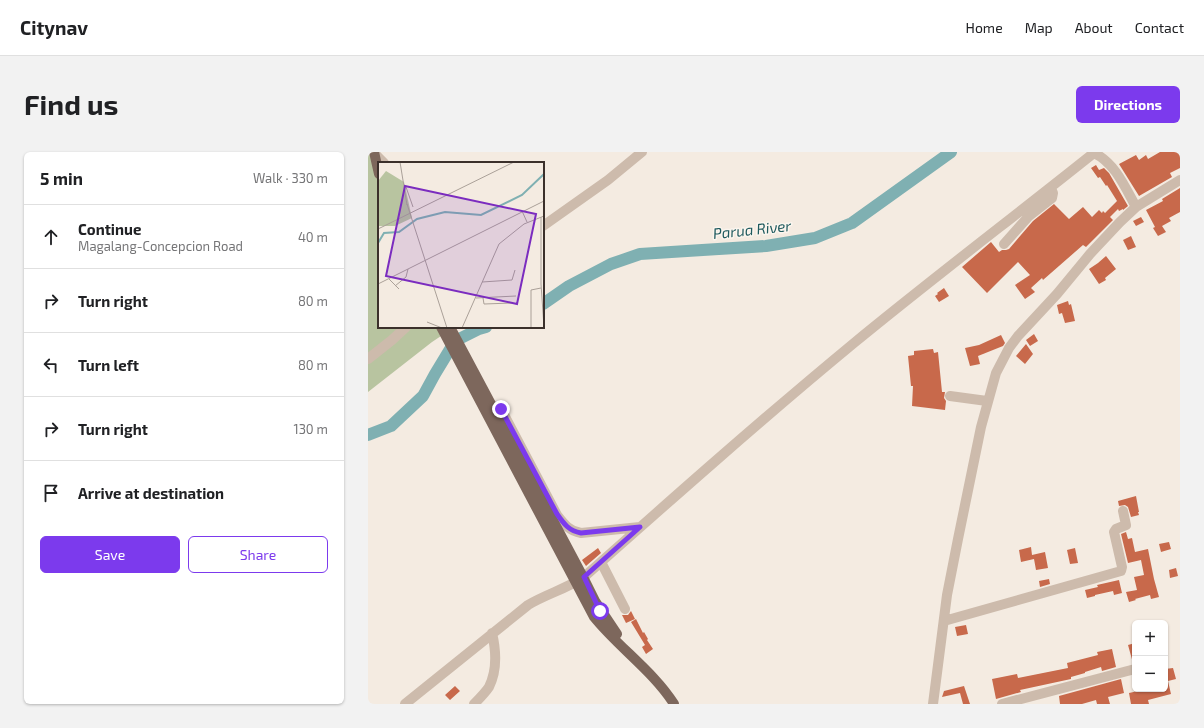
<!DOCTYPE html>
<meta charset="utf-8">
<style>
body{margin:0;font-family:"Exo 2",sans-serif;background:#f2f2f2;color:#202124}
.controls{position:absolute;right:12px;bottom:12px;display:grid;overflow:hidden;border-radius:6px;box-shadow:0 1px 3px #0004}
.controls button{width:36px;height:36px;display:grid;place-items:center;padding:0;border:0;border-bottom:1px solid #e0e0e0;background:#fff;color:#202124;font:20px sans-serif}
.stop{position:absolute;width:12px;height:12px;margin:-9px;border:3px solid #7c3aed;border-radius:50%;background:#fff}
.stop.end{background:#7c3aed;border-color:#fff;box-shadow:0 1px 4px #0008}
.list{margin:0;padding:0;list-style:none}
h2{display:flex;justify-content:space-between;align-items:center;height:52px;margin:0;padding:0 16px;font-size:17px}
h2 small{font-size:13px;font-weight:400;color:#757577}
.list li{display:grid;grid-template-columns:26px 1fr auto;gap:12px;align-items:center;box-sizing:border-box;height:64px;padding:0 16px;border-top:1px solid #e0e0e0}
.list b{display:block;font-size:15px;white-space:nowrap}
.list p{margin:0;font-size:13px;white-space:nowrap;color:#757577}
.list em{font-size:13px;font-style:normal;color:#757577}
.actions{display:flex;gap:8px;padding:12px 16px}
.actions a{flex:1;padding:9px 0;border:1px solid #7c3aed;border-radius:6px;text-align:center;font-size:14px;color:#7c3aed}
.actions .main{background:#7c3aed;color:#fff}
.icon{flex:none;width:22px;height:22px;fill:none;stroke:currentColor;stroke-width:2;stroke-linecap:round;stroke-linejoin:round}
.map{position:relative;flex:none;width:812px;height:552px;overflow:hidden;border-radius:6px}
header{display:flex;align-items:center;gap:24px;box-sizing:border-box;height:56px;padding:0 20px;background:#fff;border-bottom:1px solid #e0e0e0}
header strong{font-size:19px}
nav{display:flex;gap:22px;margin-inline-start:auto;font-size:14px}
.intro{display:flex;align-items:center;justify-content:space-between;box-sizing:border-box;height:96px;padding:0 24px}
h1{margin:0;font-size:28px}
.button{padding:10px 18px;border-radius:6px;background:#7c3aed;color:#fff;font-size:14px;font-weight:700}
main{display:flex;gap:24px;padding:0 24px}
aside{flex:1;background:#fff;border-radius:6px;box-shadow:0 1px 3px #0004}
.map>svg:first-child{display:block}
</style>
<header>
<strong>Citynav</strong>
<nav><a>Home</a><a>Map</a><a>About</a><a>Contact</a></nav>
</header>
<div class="intro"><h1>Find us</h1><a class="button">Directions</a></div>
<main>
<aside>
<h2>5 min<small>Walk · 330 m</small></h2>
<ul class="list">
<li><svg class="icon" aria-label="ahead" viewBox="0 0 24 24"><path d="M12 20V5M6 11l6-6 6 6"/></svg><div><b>Continue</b><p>Magalang-Concepcion Road</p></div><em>40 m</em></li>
<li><svg class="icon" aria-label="right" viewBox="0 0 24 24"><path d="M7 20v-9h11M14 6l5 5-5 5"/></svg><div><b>Turn right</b></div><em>80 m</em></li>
<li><svg class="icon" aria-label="left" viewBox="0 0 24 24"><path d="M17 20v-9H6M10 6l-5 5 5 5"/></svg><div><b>Turn left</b></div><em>80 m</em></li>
<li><svg class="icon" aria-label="right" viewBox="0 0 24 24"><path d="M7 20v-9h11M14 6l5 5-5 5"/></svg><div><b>Turn right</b></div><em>130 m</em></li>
<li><svg class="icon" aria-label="arrive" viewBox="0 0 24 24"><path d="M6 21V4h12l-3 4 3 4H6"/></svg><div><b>Arrive at destination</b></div></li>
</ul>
<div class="actions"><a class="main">Save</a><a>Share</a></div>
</aside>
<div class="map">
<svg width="812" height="552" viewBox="0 0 812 552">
<rect width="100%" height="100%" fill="#f4ebe1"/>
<path fill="#b8c4a0" d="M0 0 11 21V175L85 176 64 190 0 240Z"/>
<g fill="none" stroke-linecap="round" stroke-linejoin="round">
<path stroke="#7fb0b2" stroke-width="12" d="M175 152 201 134 243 112 272 102 398 94 447 86 484 71 583 0
M0 283 23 274 55 244 67 222 87 189 111 177 118 175"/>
</g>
<path fill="#c8694b" d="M792 0H810L812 3V16L802 21 804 25 771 44 751 12 768 3 771 8 778 3 780 7Z
M728 13 731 18 736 16 741 21 760 54 755 58V57L751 59 750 57 742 65 745 68 718 95 715 93 675 128 674 126 663 136 667 140 657 147 647 133 662 123 650 110 619 141 594 115 623 90 631 100 634 98H638L641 97 665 69 686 52 701 67 715 55 724 65 731 58 734 61 735 59 737 61 749 49 739 33 738 34 732 25 730 26 723 16Z
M812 36V60L801 66 803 69 794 74 798 80 790 84 785 76 787 75 778 58 795 49 794 47Z
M773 65 776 70 768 74 765 69Z
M763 84 768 95 760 98 755 88Z
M738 104 748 117 737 126 738 128 731 132 721 117 730 111Z
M576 136 581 144 571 150 567 144 570 142 569 141Z
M700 149 701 153 703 152 707 169 697 171 694 161 691 162 689 153Z
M666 182 670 189 662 194 658 188Z
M633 183 637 191 635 194 610 204 612 212 602 214 597 196 611 193Z
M658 192 665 202 657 212 648 204Z
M565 197 566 201 570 200 574 240H577L576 246 578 249 577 258 544 254 545 234H543L540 204 546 203V199Z
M768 344 771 360H770L771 363 763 365 760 355 757 353 751 354 750 349Z
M758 380 760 387 764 386 767 400 780 397 786 427 791 445 783 447 782 443 767 447 768 448 761 450 758 440 769 438 766 425 776 423 773 408 760 411 753 382Z
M801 390 803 397 793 400 791 392Z
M663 395 664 403 677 400 680 416 668 418 666 407 653 410 651 398Z
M230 396 233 401 218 414 214 408Z
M707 396 710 411 702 412 699 398Z
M808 416 810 424 802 426 801 418Z
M681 427 682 432 672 435 671 429Z
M751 428 754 441 746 443 745 439 727 443V444L719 446 717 438 730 435 729 433Z
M263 459 267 467 258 471 254 463H260Z
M268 467 275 481 276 480 280 487 279 488 285 497 278 502 274 495 277 493 263 470Z
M598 473 600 482 589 484 587 475Z
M767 491V511H765L760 493Z
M744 497 748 515 734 519 733 515 717 520V521L703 525V527L652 538 653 540 628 547 624 527 649 522 650 526 700 516 699 511 730 503 729 500Z
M805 516 808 527 800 529 803 542 780 548 781 552H763L761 541 779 537H797V517Z
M753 527 756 541 740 545 742 552H729L728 548 714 552H692L691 544Z
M87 534 92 539 82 548 77 543Z
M596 534 602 552H595L592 541 574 545 576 539Z"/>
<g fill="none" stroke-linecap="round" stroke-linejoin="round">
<path stroke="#cdbbac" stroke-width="10" d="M726 1C747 11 757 35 768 55
M7 2 16 11
M175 74 240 28 274 0
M636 92 661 64 684 46 685 41 683 36
M0 207 24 188 38 175
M582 244 619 249
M133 257 189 363C196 372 201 379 213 381L272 375
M233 410 257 457
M576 469 753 419 754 415 746 380 748 377 758 373 755 359
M37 552 160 453C178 442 198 437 216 425 305 346 394 267 486 191 565 126 647 64 727 0
M106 552C111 547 117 541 121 535 129 519 128 498 124 481
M565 552 579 443 590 387 613 275 628 221 641 196 650 184 689 142 722 102 752 70 768 55 812 28
M634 552 767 517"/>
<path stroke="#7d675c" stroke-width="10" d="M6 0 11 22
M73 175 226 465C250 495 286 520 306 552
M82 175 213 421 227 449 249 482"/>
</g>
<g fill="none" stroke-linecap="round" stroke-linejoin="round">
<path stroke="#7c3aed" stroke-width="5" d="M133 257 189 362C196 372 201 379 213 381L272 375 216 425 232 459"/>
</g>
<g text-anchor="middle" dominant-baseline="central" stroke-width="3" stroke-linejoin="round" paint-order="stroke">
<g font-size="15" font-style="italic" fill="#1f5a5e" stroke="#fbf5ee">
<text transform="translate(384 77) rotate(-6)">Parua River</text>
</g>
</g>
<g transform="translate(10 10)">
<rect width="166" height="166" fill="#f4ebe1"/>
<path d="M8 9 26 20 34 56 17 64H0V19Z" fill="#b8c4a0"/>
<path fill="none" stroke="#7fb0b2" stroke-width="2" d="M0 81 6 71 21 70 39 57 67 50 103 53 144 33 166 12"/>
<path fill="none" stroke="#aaa098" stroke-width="1" d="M22 0 29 43M28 25 35 45M29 42 69 166M144 49 149 60M163 55V122L166 165M0 67 136 0M11 117 21 127M104 120 134 118 137 108M0 122 166 39M17 124 28 115 30 107M98 136 138 134M105 136 106 142 134 141M49 160 64 166M84 166 121 82 146 62 166 54M153 166V128L163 126"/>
<path fill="#7b2cbf" fill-opacity="0.15" stroke="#7b2cbf" stroke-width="2" d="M27 24 158 52 139 142 8 114Z"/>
<rect width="166" height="166" fill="none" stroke="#3b302b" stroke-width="2"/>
</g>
</svg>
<div class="controls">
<button>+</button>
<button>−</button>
</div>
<div class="stop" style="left:232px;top:459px"></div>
<div class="stop end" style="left:133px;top:257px"></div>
</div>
</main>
